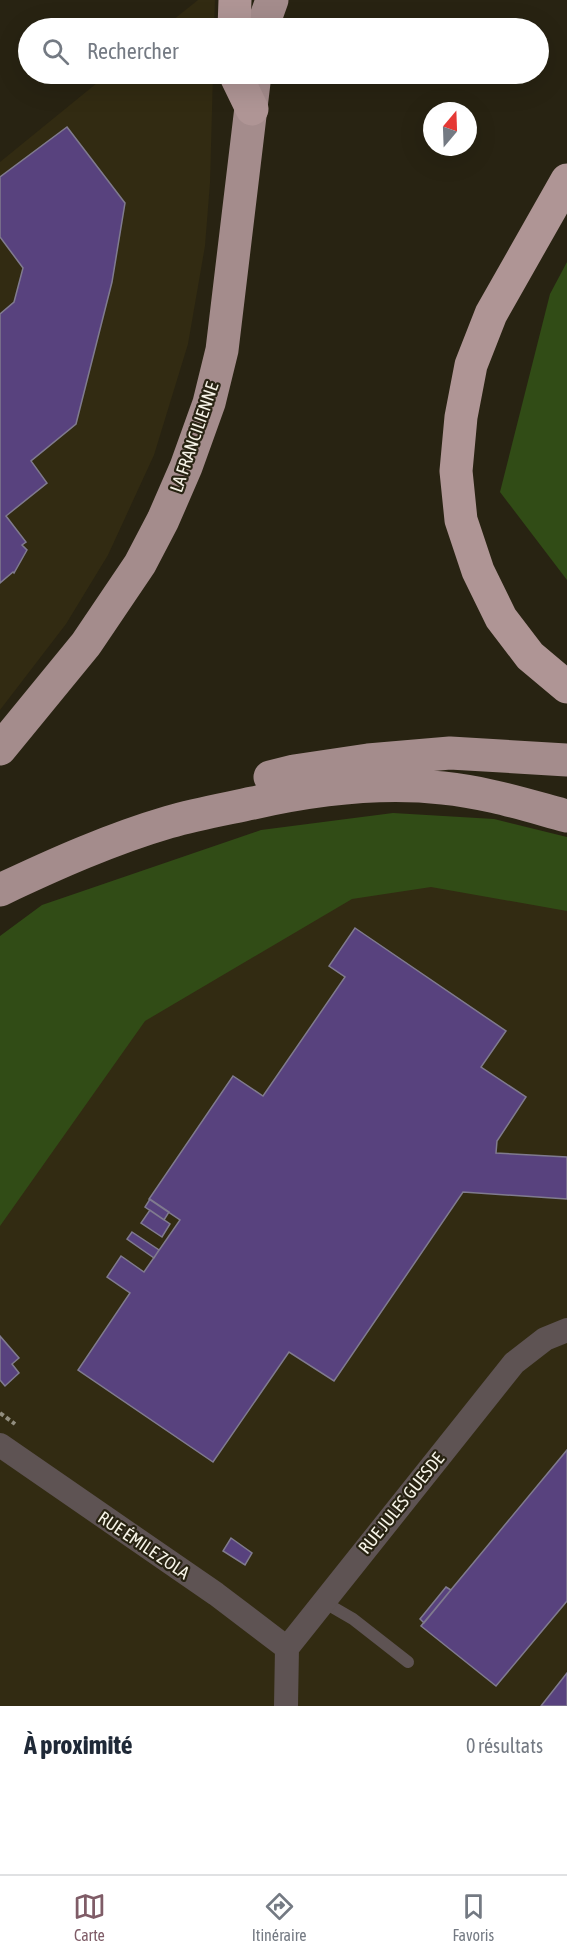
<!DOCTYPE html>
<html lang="fr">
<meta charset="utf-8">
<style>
body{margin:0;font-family:"Asap Condensed",sans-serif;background:#f2f2f3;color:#1f2937}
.compass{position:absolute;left:423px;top:102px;width:54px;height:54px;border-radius:50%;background:#fff;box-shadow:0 6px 24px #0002;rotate:19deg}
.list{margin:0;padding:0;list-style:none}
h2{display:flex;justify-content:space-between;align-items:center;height:78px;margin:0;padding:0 24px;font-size:26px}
h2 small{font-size:20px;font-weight:400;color:#747a83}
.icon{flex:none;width:33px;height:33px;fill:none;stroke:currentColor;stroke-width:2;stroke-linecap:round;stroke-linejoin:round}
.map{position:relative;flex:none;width:567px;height:1706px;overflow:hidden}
.search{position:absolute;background:#fff;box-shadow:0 6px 24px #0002;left:18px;right:18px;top:18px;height:66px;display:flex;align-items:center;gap:15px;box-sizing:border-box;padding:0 21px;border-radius:33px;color:#747a83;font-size:22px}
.sheet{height:168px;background:#fff}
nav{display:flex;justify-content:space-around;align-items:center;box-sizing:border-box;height:84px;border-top:2px solid #e0e1e3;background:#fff;font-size:16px;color:#747a83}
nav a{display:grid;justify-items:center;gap:3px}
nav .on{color:#7f5c67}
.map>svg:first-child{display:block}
</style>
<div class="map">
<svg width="567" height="1706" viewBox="0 0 567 1706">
<rect width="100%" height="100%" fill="#282312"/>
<path fill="#322b12" d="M198 0H215L214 28H163Z
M108 74H213L210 183 205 246 188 344 154 455 108 555 66 624 0 710V162Z
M567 848V1706H0V951Z"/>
<path fill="#314c16" d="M567 262V580L500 492 550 294Z
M393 813 494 819 567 837V911L431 887 352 899 145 1021 0 1226V936L42 905 261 830Z"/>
<path fill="#58427e" stroke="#807b8f" stroke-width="1.5" d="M67 127 125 203 112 282 76 424 31 461 47 483 6 516 26 542 22 545 27 550 14 573 13 572 0 583V314L14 302 23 268 0 237V177Z
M355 928 506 1031 481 1067 526 1097 497 1141 496 1153 567 1157V1199L463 1192 334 1381 289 1352 213 1462 78 1370 130 1293 107 1277 121 1256 144 1272 180 1220 149 1199 233 1076 263 1096 345 977 329 966Z
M150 1199 169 1212 164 1220 145 1207Z
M150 1210 170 1224 162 1237 141 1223Z
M132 1232 159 1250 154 1258 127 1239Z
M0 1336 19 1358 12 1364 19 1373 5 1386 0 1380Z
M567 1450V1601L496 1686 421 1626Z
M231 1538 252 1553 245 1565 223 1551Z
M446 1587 451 1590 424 1623 420 1619Z
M567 1673V1706H541Z"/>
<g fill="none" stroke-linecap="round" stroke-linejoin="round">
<path stroke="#928e7f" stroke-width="4" stroke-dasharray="4.5 3" stroke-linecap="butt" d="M0 1413 15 1424"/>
<path stroke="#5e5353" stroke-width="12" d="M322 1601 353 1619 408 1662"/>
<path stroke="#5e5353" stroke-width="24" d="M0 1445 216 1594 287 1648
M286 1706 287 1648 514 1363 545 1339 567 1330"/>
<path stroke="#a48c8c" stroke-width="33" d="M262 28 272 0
M0 749 86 644 140 564 163 520 186 467 209 403 222 350 255 74
M270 777 294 771 368 760 450 753 567 760
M0 890C55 864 111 839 169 822 196 814 225 809 253 803 315 789 379 781 443 788 485 792 526 805 567 816"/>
<path stroke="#af9595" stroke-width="33" d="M234 28 235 0
M235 74 252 109
M567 180 491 314 471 365 461 417 456 471 461 520 478 571 501 618 530 656 567 687"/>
</g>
<g text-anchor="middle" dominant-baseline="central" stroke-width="4.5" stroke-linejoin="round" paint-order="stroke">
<g font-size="18" fill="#f6f3e7" stroke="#282312">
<text transform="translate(194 437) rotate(-71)">LA FRANCILIENNE</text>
<text transform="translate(401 1503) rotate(-51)">RUE JULES GUESDE</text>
<text transform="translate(144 1545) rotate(34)">RUE ÉMILE ZOLA</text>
</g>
</g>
</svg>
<svg class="compass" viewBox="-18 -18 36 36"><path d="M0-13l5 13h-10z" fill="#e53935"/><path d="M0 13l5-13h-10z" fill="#747a83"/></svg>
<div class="search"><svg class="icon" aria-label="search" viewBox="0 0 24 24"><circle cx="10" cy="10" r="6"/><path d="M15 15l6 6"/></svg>Rechercher</div>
</div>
<section class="sheet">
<h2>À proximité<small>0 résultats</small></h2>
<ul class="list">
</ul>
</section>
<nav>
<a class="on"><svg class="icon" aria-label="map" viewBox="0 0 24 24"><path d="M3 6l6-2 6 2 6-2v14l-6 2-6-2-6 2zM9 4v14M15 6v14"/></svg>Carte</a>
<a><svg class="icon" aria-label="directions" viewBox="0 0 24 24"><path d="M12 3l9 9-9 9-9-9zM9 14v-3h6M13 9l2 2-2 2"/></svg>Itinéraire</a>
<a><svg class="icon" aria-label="saved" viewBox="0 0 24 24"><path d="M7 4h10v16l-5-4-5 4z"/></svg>Favoris</a>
</nav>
